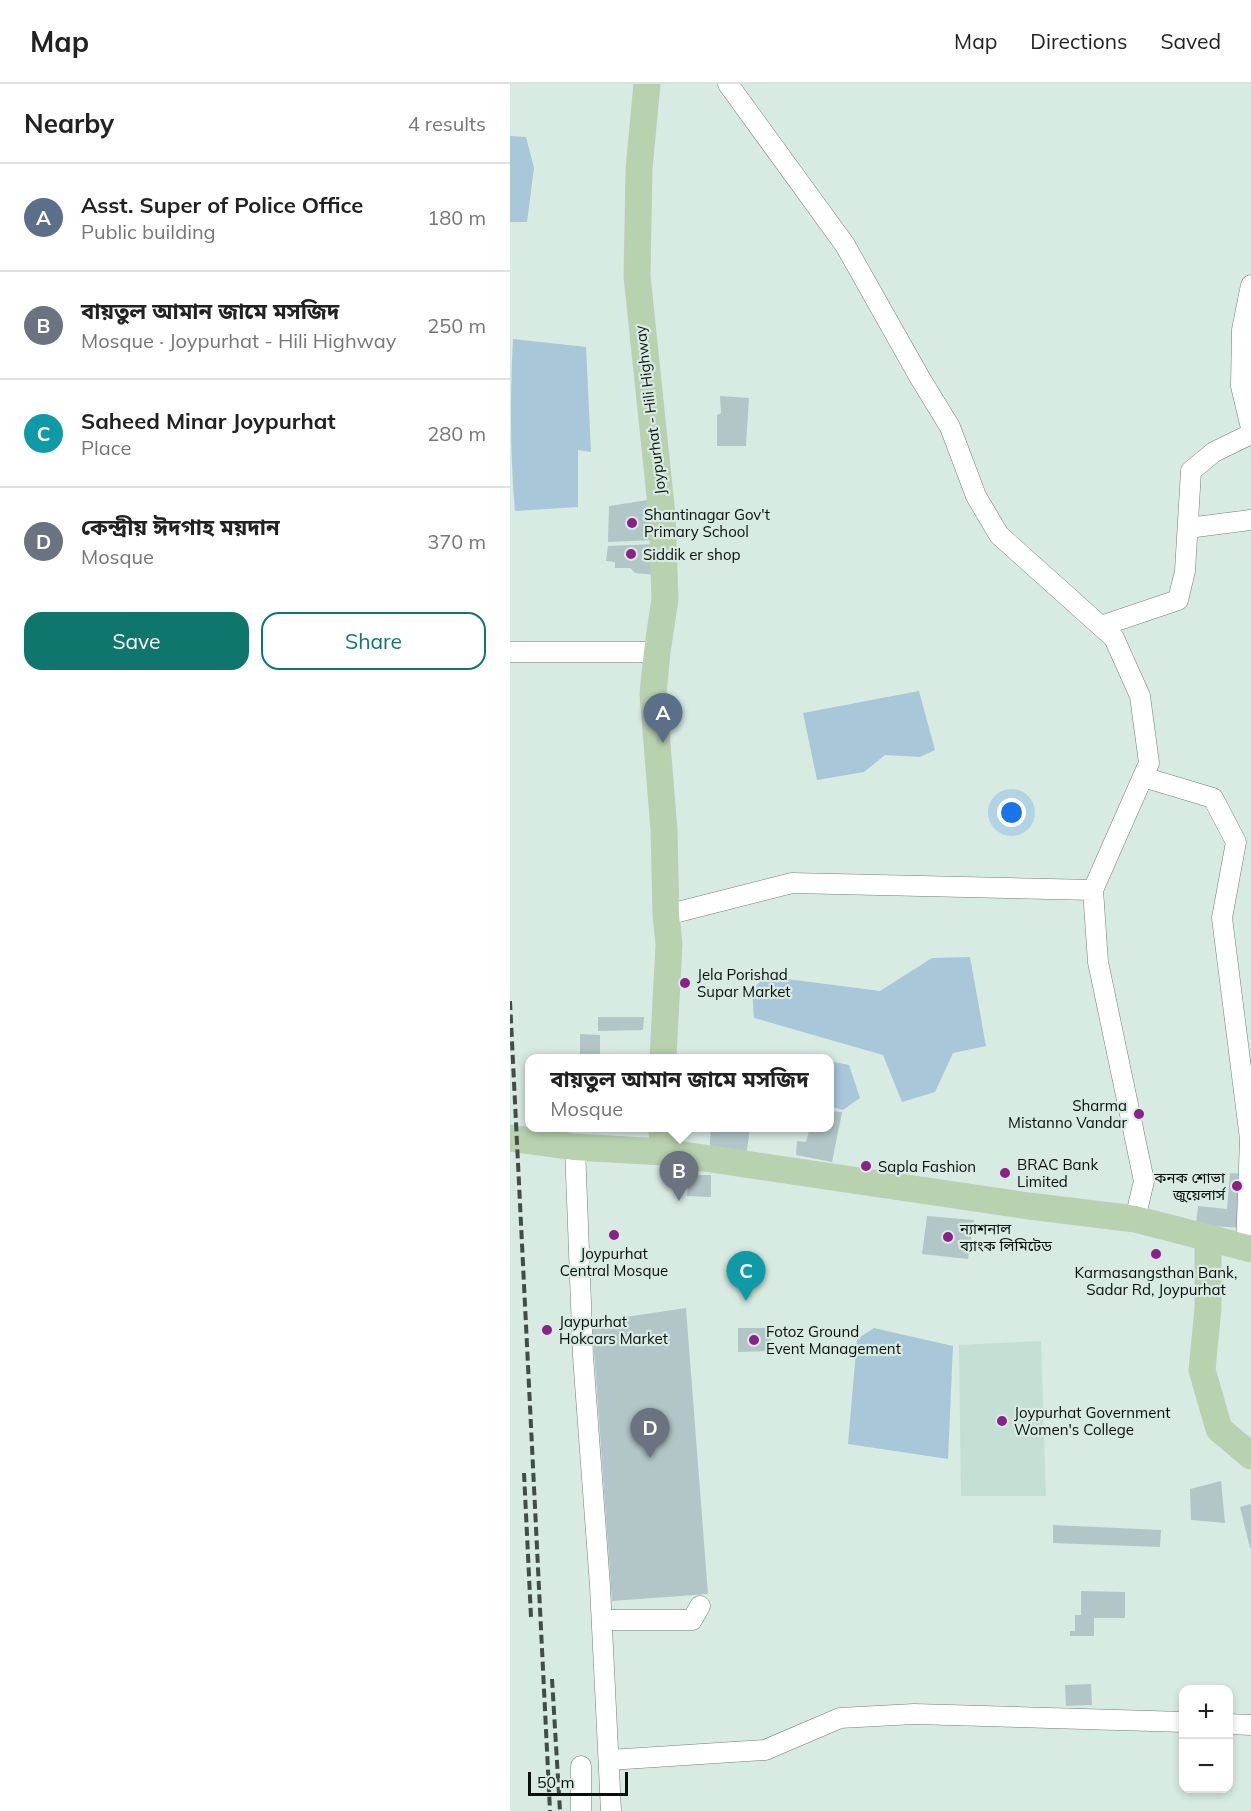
<!DOCTYPE html>
<meta charset="utf-8">
<style>
body{margin:0;font-family:Mulish,"Noto Sans Bengali",sans-serif;background:#f6f6f6;color:#222}
.controls{position:absolute;right:18px;bottom:18px;display:grid;overflow:hidden;border-radius:12px;box-shadow:0 3px 9px #0003}
.controls button{width:54px;height:54px;display:grid;place-items:center;padding:0;border:0;border-bottom:2px solid #e0e0e0;background:#fff;color:#222;font:30px sans-serif}
.scale{position:absolute;left:18px;bottom:15px;width:100px;box-sizing:border-box;padding-left:6px;border:3px solid #090f0d;border-top:0;font-size:16px;line-height:21px;white-space:nowrap;color:#090f0d;-webkit-text-stroke:4px #d8ebe3;paint-order:stroke}
.you{position:absolute;left:502px;top:729px;width:21px;height:21px;margin:-15px;border:4px solid #fff;border-radius:50%;background:#1a73e8;box-shadow:0 0 0 9px #1a73e833}
.badge{display:grid;place-items:center;width:39px;height:39px;border-radius:50%;background:#0f766e;color:#fff;font-size:20px;font-weight:700}
.pin{position:absolute;translate:-50% -50px;filter:drop-shadow(0 2px 3px #0008)}
.pin::after{content:'';position:absolute;top:32px;width:21px;height:18px;background:inherit;clip-path:polygon(0 0,100% 0,50% 100%)}
.popup{position:absolute;left:15px;top:970px;width:309px;height:78px;box-sizing:border-box;display:grid;place-content:center;border-radius:12px;background:#fff;filter:drop-shadow(0 2px 4px #0005);font-size:20px;white-space:nowrap;color:#767676}
.popup b{font-size:22px;color:#222}
.popup::after{content:'';position:absolute;left:50%;top:100%;margin-left:-12px;border:12px solid transparent;border-top-color:#fff}
.list{margin:0;padding:0;list-style:none}
h2{display:flex;justify-content:space-between;align-items:center;height:78px;margin:0;padding:0 24px;font-size:26px}
h2 small{font-size:20px;font-weight:400;color:#767676}
.list li{display:grid;grid-template-columns:39px 1fr auto;gap:18px;align-items:center;box-sizing:border-box;height:108px;padding:0 24px;border-top:2px solid #e0e0e0}
.list b{display:block;font-size:22px;white-space:nowrap}
.list p{margin:0;font-size:20px;white-space:nowrap;color:#767676}
.list em{font-size:20px;font-style:normal;color:#767676}
.actions{display:flex;gap:12px;padding:18px 24px}
.actions a{flex:1;padding:14px 0;border:2px solid #0f766e;border-radius:18px;text-align:center;font-size:21px;color:#0f766e}
.actions .main{background:#0f766e;color:#fff}
.map{position:relative;flex:none;width:741px;height:1727px;overflow:hidden}
header{display:flex;align-items:center;gap:36px;box-sizing:border-box;height:84px;padding:0 30px;background:#fff;border-bottom:2px solid #e0e0e0}
header strong{font-size:28px}
nav{display:flex;gap:33px;margin-inline-start:auto;font-size:21px}
main{display:flex}
aside{flex:1;background:#fff}
.map>svg:first-child{display:block}
</style>
<header>
<strong>Map</strong>
<nav><a>Map</a><a>Directions</a><a>Saved</a></nav>
</header>
<main>
<aside>
<h2>Nearby<small>4 results</small></h2>
<ul class="list">
<li><span class="badge" style="background:#5c6f8a">A</span><div><b>Asst. Super of Police Office</b><p>Public building</p></div><em>180 m</em></li>
<li><span class="badge" style="background:#6b7280">B</span><div><b>বায়তুল আমান জামে মসজিদ</b><p>Mosque · Joypurhat - Hili Highway</p></div><em>250 m</em></li>
<li><span class="badge" style="background:#0f9aa8">C</span><div><b>Saheed Minar Joypurhat</b><p>Place</p></div><em>280 m</em></li>
<li><span class="badge" style="background:#6b7280">D</span><div><b>কেন্দ্রীয় ঈদগাহ ময়দান</b><p>Mosque</p></div><em>370 m</em></li>
</ul>
<div class="actions"><a class="main">Save</a><a>Share</a></div>
</aside>
<div class="map">
<svg width="741" height="1727" viewBox="0 0 741 1727">
<rect width="100%" height="100%" fill="#d8ebe3"/>
<path fill="#c4dfd4" d="M531 1257 536 1412H451L449 1261Z"/>
<path fill="#a8c7d9" d="M0 52 16 53 24 84 17 138H0Z
M3 255 76 263 81 368 68 366V423L5 427C0 370 0 312 3 255Z
M409 607 425 666 410 673 375 671 354 688 307 696 293 629Z
M460 873 476 962 443 969 425 1008 392 1018 373 971 244 934 242 907 254 892 370 907 422 874Z
M319 977 339 981 350 1014 333 1026 319 1022Z
M364 1244 443 1262 438 1375 338 1360 347 1255Z"/>
<path fill="#b2c6c7" d="M210 312 239 314 236 362H207V331L211 329Z
M144 415 146 456 98 458 99 422Z
M144 460 147 491 125 489 120 484H105V478L96 477 98 462Z
M88 933H134L133 946 88 947Z
M70 950 90 951V974H70Z
M319 1027 332 1028 322 1078 286 1071 287 1057 296 1058 300 1044H319Z
M42 1044H57V1050H42Z
M201 1044H240L236 1073 199 1070Z
M720 1089 737 1090 732 1144 686 1141 688 1122 717 1125Z
M179 1091H201V1113L177 1112Z
M417 1132 464 1136 458 1175 412 1170Z
M176 1224 198 1510 102 1517 82 1238Z
M228 1244H260L261 1267 228 1268Z
M711 1397 715 1439 681 1436 680 1405Z
M741 1420V1464H740L730 1423Z
M543 1441 651 1446 650 1463 543 1459Z
M571 1507 615 1508V1534H584V1552H560V1547H565V1531H571Z
M581 1600 582 1621 556 1622 555 1601Z"/>
<g fill="none" stroke-linecap="round" stroke-linejoin="round">
<defs>
<path id="minor" d="M218 0 335 161 410 294 440 343 466 412 489 451 604 554 630 612 639 679 583 806 588 878 634 1097 625 1135
M741 201 732 246 731 302 741 344
M678 444 741 436
M591 542 668 516 675 487 681 387 704 368 741 350
M0 568H147
M633 693 703 714 726 758 712 834 740 1055 736 1163
M156 831 282 799 583 806
M65 1063 73 1272 90 1502 101 1727
M92 1536H182L190 1522
M718 1640 741 1641
M99 1676 255 1666 330 1634 404 1630 674 1638
M71 1727V1682"/>
<path id="major" d="M137 0 129 85 127 192 152 431 155 515 147 568 143 610 154 746 156 831 159 860 153 974
M152 1044 153 1068
M0 1054 65 1063 153 1068 519 1122 625 1135 741 1165
M698 1154V1224L692 1286 709 1345 741 1372"/>
</defs>
<use href="#minor" stroke="#6f8079" stroke-width="21"/>
<use href="#major" stroke="#c9caca" stroke-width="27"/>
<use href="#minor" stroke="#fff" stroke-width="20"/>
<use href="#major" stroke="#b8d1ae" stroke-width="26"/>
<path stroke="#424c48" stroke-width="4" stroke-dasharray="9 4.5" stroke-linecap="butt" d="M0 917 40 1727
M14 1389 21 1533
M42 1595 50 1727"/>
</g>
<g fill="#892188" stroke="#d8ebe3" stroke-width="2">
<circle cx="122" cy="439" r="6"/>
<circle cx="121" cy="470" r="6"/>
<circle cx="175" cy="899" r="6"/>
<circle cx="629" cy="1030" r="6"/>
<circle cx="356" cy="1082" r="6"/>
<circle cx="495" cy="1089" r="6"/>
<circle cx="727" cy="1102" r="6"/>
<circle cx="104" cy="1151" r="6"/>
<circle cx="438" cy="1153" r="6"/>
<circle cx="646" cy="1170" r="6"/>
<circle cx="37" cy="1246" r="6"/>
<circle cx="244" cy="1256" r="6"/>
<circle cx="492" cy="1337" r="6"/>
</g>
<g text-anchor="middle" dominant-baseline="central" stroke-width="4.5" stroke-linejoin="round" paint-order="stroke">
<g font-size="15" fill="#090f0d" stroke="#d8ebe3">
<text transform="translate(140 326) rotate(-97)">Joypurhat - Hili Highway</text>
</g>
<g font-size="15" fill="#090f0d" stroke="#d8ebe3" text-anchor="start">
<text x="134" y="430">Shantinagar Gov't<tspan x="134" dy="17">Primary School</tspan></text>
<text x="133" y="470">Siddik er shop</text>
<text x="187" y="890">Jela Porishad<tspan x="187" dy="17">Supar Market</tspan></text>
<text x="617" y="1021" text-anchor="end">Sharma<tspan x="617" dy="17">Mistanno Vandar</tspan></text>
<text x="507" y="1080">BRAC Bank<tspan x="507" dy="17">Limited</tspan></text>
<text x="368" y="1082">Sapla Fashion</text>
<text x="715" y="1093" text-anchor="end">কনক শোভা<tspan x="715" dy="17">জুয়েলার্স</tspan></text>
<text x="450" y="1144">ন্যাশনাল<tspan x="450" dy="17">ব্যাংক লিমিটেড</tspan></text>
<text x="104" y="1169" text-anchor="middle">Joypurhat<tspan x="104" dy="17">Central Mosque</tspan></text>
<text x="646" y="1188" text-anchor="middle">Karmasangsthan Bank,<tspan x="646" dy="17">Sadar Rd, Joypurhat</tspan></text>
<text x="49" y="1237">Jaypurhat<tspan x="49" dy="17">Hokcars Market</tspan></text>
<text x="256" y="1247">Fotoz Ground<tspan x="256" dy="17">Event Management</tspan></text>
<text x="504" y="1328">Joypurhat Government<tspan x="504" dy="17">Women's College</tspan></text>
</g>
</g>
</svg>
<div class="controls">
<button>+</button>
<button>−</button>
</div>
<div class="scale">50 m</div>
<div class="you"></div>
<div class="pin badge" style="left:153px;top:659px;background:#5c6f8a">A</div>
<div class="pin badge" style="left:169px;top:1117px;background:#6b7280">B</div>
<div class="popup"><b>বায়তুল আমান জামে মসজিদ</b>Mosque</div>
<div class="pin badge" style="left:236px;top:1217px;background:#0f9aa8">C</div>
<div class="pin badge" style="left:140px;top:1374px;background:#6b7280">D</div>
</div>
</main>
